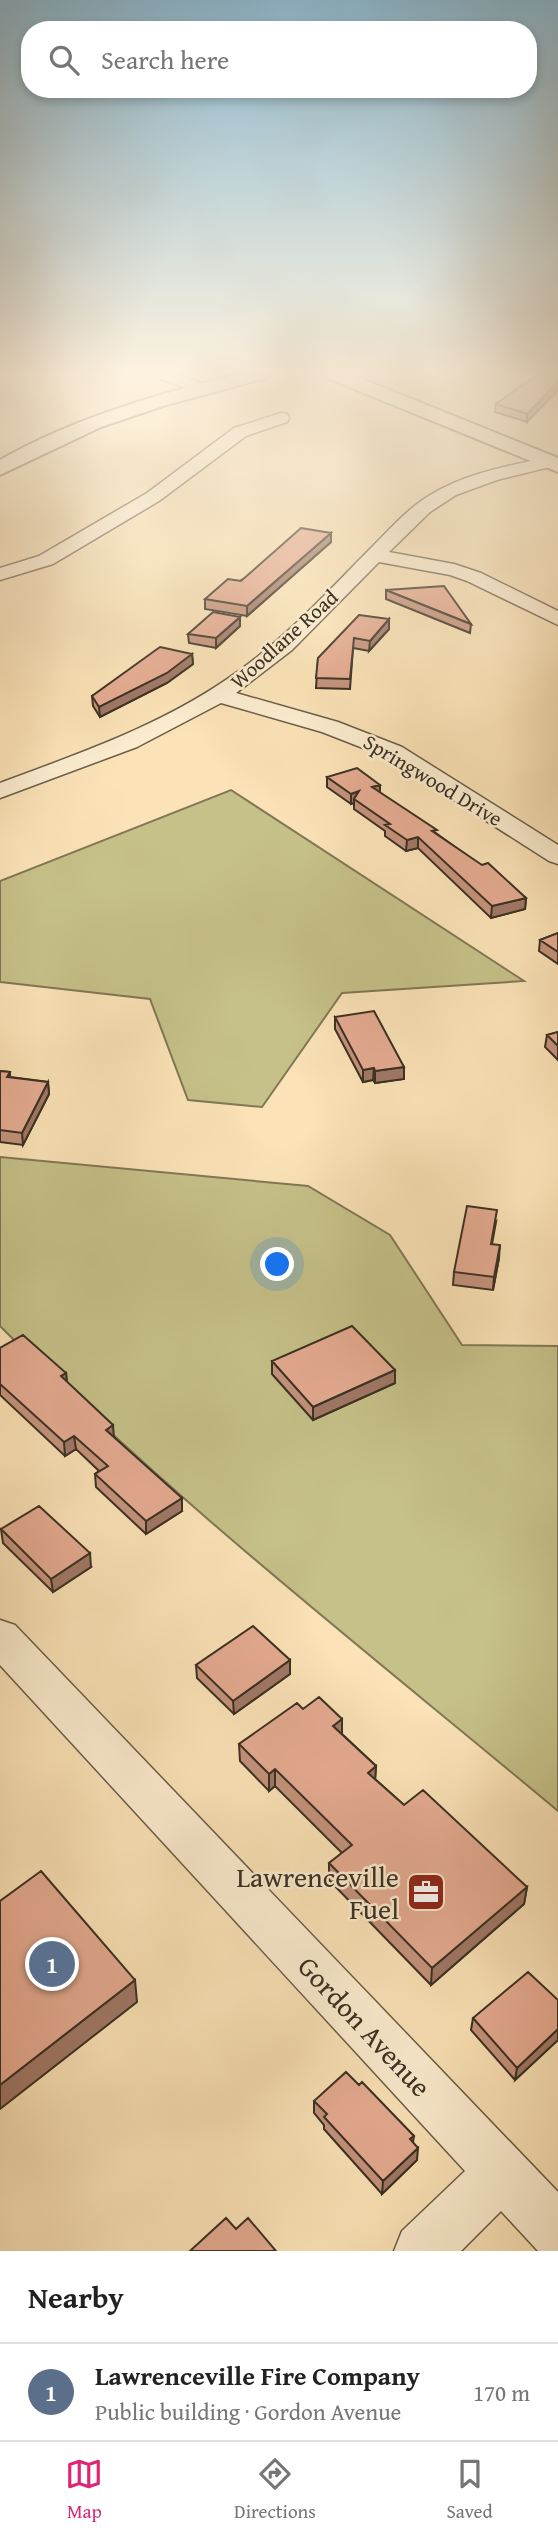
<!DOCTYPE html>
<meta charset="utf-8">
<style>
body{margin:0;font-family:"Gentium Book Plus",serif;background:#f6f6f6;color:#222}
.you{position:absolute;left:278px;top:1265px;width:24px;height:24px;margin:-18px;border:5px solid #fff;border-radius:50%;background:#1a73e8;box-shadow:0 0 0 10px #1a73e833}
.badge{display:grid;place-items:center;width:46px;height:46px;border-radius:50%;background:#db2777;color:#fff;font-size:23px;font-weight:700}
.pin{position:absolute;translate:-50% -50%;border:4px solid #fff;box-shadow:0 2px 7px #0006}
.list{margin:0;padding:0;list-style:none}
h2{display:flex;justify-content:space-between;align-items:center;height:91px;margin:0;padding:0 28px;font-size:30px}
h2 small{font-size:23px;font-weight:400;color:#767676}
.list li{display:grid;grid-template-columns:46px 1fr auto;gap:21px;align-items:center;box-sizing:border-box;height:98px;padding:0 28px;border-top:2px solid #e0e0e0}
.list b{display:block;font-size:26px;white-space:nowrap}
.list p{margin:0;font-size:23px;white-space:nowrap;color:#767676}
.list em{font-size:23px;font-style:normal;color:#767676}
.icon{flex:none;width:38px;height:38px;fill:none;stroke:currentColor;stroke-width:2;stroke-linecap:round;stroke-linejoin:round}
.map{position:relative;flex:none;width:558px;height:2251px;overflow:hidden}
.search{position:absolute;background:#fff;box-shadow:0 4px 10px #0003;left:21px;right:21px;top:21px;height:77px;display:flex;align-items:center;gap:18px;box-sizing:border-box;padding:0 24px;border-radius:28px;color:#767676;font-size:26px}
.sheet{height:189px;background:#fff}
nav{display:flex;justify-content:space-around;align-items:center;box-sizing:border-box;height:98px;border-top:2px solid #e0e0e0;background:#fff;font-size:19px;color:#767676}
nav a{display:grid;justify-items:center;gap:4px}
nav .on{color:#db2777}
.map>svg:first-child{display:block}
</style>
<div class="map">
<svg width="558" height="2251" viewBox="0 0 558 2251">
<rect width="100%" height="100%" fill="#fbe3b7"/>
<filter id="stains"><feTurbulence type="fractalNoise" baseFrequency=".00286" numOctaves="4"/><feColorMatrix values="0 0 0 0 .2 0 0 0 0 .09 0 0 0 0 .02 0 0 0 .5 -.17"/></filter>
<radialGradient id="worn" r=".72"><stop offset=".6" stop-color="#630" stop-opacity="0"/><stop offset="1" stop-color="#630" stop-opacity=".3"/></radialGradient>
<path fill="#c6c189" stroke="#807856" stroke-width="2" d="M231 790 524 981 342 993 262 1107 188 1100 150 999 0 982V881Z
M0 1157 308 1186 390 1235 462 1345 558 1346V1811C369 1653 173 1501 0 1326Z"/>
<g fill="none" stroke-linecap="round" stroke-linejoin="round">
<defs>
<path id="minor" d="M154 374H176L206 385 208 388 200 393 194 391 156 377Z
M281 413 287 414 289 418 287 422 246 436 159 501 53 564 0 580V568L39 556 147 493 234 428Z
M548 457 554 458 557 462 554 466 497 480 456 495 430 512 389 552 454 564 481 573 558 611V625L467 581 450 575 379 562 292 650 236 693 338 722 402 747 558 845V864L549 861 386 757 322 732 221 703 137 747 0 798V783C83 752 168 723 240 670 289 635 330 589 372 547 391 528 409 507 432 494 467 473 509 466 548 457Z
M0 1620 15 1625 558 2192V2251H538L501 2211 461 2251H394L402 2231 465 2171 0 1665Z"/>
<path id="tertiary" d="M238 374H269L266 378 166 405 101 427 0 475V460C74 418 155 395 238 374Z
M324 374H350L558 458V472L327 378Z"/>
</defs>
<use href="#minor" stroke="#6a5d48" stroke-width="3"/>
<use href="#tertiary" stroke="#6a5d48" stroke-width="4"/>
<use href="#minor" fill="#fcedd0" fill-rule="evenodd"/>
<use href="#tertiary" fill="#fcedd0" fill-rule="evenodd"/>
</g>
<path fill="#c5937d" stroke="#3a3023" stroke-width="2" d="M530 380 527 422 495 412 496 404Z
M331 533V542L247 616 205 609V599Z
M386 590 471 624 470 633 386 599Z
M240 617V626L216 648 189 643 188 634Z
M389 619V629L369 651 353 648 350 689 316 688 318 658Z
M192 654 193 664 167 683 100 717 93 706 92 696Z
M327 777 380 793 526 898 525 909 491 918 418 848 406 851 385 836V831L354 809V803L351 804 327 787Z
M558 933V964L539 951 540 940Z
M335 1017 404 1067V1079L375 1083 373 1080 363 1082 335 1029Z
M558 1032V1060L545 1047 547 1035Z
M0 1071 10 1072V1077L48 1082 49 1094 23 1145 0 1142Z
M496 1222 492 1244 499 1258 493 1290 453 1285 454 1272Z
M0 1348 66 1373 67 1382 114 1437 182 1511 146 1534 96 1487 95 1474 99 1471 76 1449 65 1456 0 1395Z
M272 1361 395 1370V1383L313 1420 272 1374Z
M1 1529 91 1567 53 1592 3 1543Z
M290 1660V1674L234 1714 197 1678 196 1665Z
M342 1734 376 1766 375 1779 404 1805 527 1887 524 1904 431 1985 329 1880V1863L342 1853 275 1786 269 1791 240 1761 239 1744Z
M558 2000V2040L515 2080 471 2030 473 2018Z
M359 2085 414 2136 413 2142 417 2160 382 2194 324 2129V2125L314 2113V2101Z"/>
<path fill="#a07866" stroke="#3a3023" stroke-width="2" d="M558 382V390L527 422V414Z
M331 533V542L247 616V606Z
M240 617V626L216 648V638Z
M389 619V629L369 651 370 641Z
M192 654 193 664 167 683 100 717 99 707Z
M380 785V796L372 787Z
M359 791 354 799V803L351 804V794Z
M418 837V848L406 851 407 840Z
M526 898 525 909 491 918 492 906Z
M404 1067V1079L375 1083V1071Z
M374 1068 373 1080 363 1082V1070Z
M48 1082 49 1094 23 1145 22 1133Z
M500 1245 499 1258 493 1290 494 1277Z
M395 1370V1383L313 1420V1407Z
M66 1373 67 1386 61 1376Z
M113 1425 114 1438 106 1430Z
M74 1436 76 1449 65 1456 64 1442Z
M182 1498V1511L146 1534V1521Z
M90 1553 91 1567 53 1592 51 1579Z
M290 1660V1674L234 1714 233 1701Z
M342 1719V1736L333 1726Z
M376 1766 375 1783 368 1773Z
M275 1769V1786L269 1791V1774Z
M527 1887 524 1904 431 1985 432 1968Z
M135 1980 137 2002 0 2109V2085Z
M558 2029V2040L515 2080 517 2068Z
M418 2148 417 2160 382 2194 383 2181Z"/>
<path fill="#e5ab91" stroke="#3a3023" stroke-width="2" d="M541 374H558V382L527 414 496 404 530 380Z
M301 528 331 533 247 606 205 599 228 579 241 581Z
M444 586 471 624 386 590Z
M213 612 240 617 216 638 188 634Z
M359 615 389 619 370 641 354 638 350 679 316 678 318 658Z
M160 647 192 654 167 673 99 707 92 696Z
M357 768 380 785 372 787 437 830 432 831 482 865 488 863 526 898 492 906 418 837 407 840 385 825 390 824 354 799 359 791 351 794 327 777Z
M558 933V952L540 940Z
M374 1011 404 1067 375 1071 374 1068 363 1070 335 1017Z
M558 1032V1046L547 1035Z
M0 1071 10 1072 7 1077 48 1082 22 1133 0 1130Z
M467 1206 497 1210 491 1244 500 1245 494 1277 454 1272Z
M352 1326 395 1370 313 1407 272 1361Z
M23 1335 66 1373 61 1376 113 1425 106 1430 182 1498 146 1521 95 1474 108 1466 74 1436 64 1442 0 1384V1348Z
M39 1506 90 1553 51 1579 1 1529Z
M253 1626 290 1660 233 1701 196 1665Z
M319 1697 342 1719 333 1726 376 1766 368 1773 404 1805 423 1790 527 1887 432 1968 329 1863 352 1845 275 1769 269 1774 239 1744 297 1703 303 1709Z
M41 1871 135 1980 0 2085V1901Z
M528 1972 558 2000V2029L517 2068 473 2018Z
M346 2072 359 2085 362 2082 414 2136 410 2139 418 2148 383 2181 324 2117 327 2114 314 2101Z
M226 2218 236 2229 248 2218 276 2251H190Z"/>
<linearGradient id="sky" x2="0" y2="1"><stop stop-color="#8bb8d0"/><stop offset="0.54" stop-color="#fdf2df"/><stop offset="1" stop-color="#fdf2df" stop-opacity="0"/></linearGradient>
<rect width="558" height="689" fill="url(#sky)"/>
<defs>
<symbol id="office-square" viewBox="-11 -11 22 22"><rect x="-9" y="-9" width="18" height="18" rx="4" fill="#8f2418" stroke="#fcedd0"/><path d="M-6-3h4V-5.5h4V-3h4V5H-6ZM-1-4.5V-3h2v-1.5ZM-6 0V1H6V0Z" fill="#fff"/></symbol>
</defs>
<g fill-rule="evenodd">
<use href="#office-square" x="404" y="1870" width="44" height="44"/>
</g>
<g text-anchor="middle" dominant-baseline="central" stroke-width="5" stroke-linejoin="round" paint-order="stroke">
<g font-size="21" fill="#3a3023" stroke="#fcedd0">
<text transform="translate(284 639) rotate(-42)">Woodlane Road</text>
<text transform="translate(433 780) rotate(31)">Springwood Drive</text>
</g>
<g font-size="28" fill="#3a3023" stroke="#fcedd0" text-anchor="end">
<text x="399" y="1876">Lawrenceville<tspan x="399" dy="32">Fuel</tspan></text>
</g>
<g font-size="28" fill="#3a3023" stroke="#fcedd0">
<text transform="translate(365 2026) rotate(47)">Gordon Avenue</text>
</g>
</g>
<rect width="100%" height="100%" filter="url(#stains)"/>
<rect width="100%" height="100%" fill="url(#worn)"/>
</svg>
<div class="you"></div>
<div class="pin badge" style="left:52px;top:1964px;background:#5c6f8a">1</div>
<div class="search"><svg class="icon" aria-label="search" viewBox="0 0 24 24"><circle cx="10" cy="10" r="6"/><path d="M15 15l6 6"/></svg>Search here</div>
</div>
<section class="sheet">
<h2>Nearby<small></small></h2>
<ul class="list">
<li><span class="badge" style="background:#5c6f8a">1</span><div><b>Lawrenceville Fire Company</b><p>Public building · Gordon Avenue</p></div><em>170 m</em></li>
</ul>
</section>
<nav>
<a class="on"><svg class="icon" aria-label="map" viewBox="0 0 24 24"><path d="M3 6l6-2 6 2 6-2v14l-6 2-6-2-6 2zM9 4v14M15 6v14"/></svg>Map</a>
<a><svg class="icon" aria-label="directions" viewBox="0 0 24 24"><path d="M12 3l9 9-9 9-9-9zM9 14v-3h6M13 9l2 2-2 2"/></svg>Directions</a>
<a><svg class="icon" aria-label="saved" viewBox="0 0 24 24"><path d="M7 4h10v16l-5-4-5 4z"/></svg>Saved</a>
</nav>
